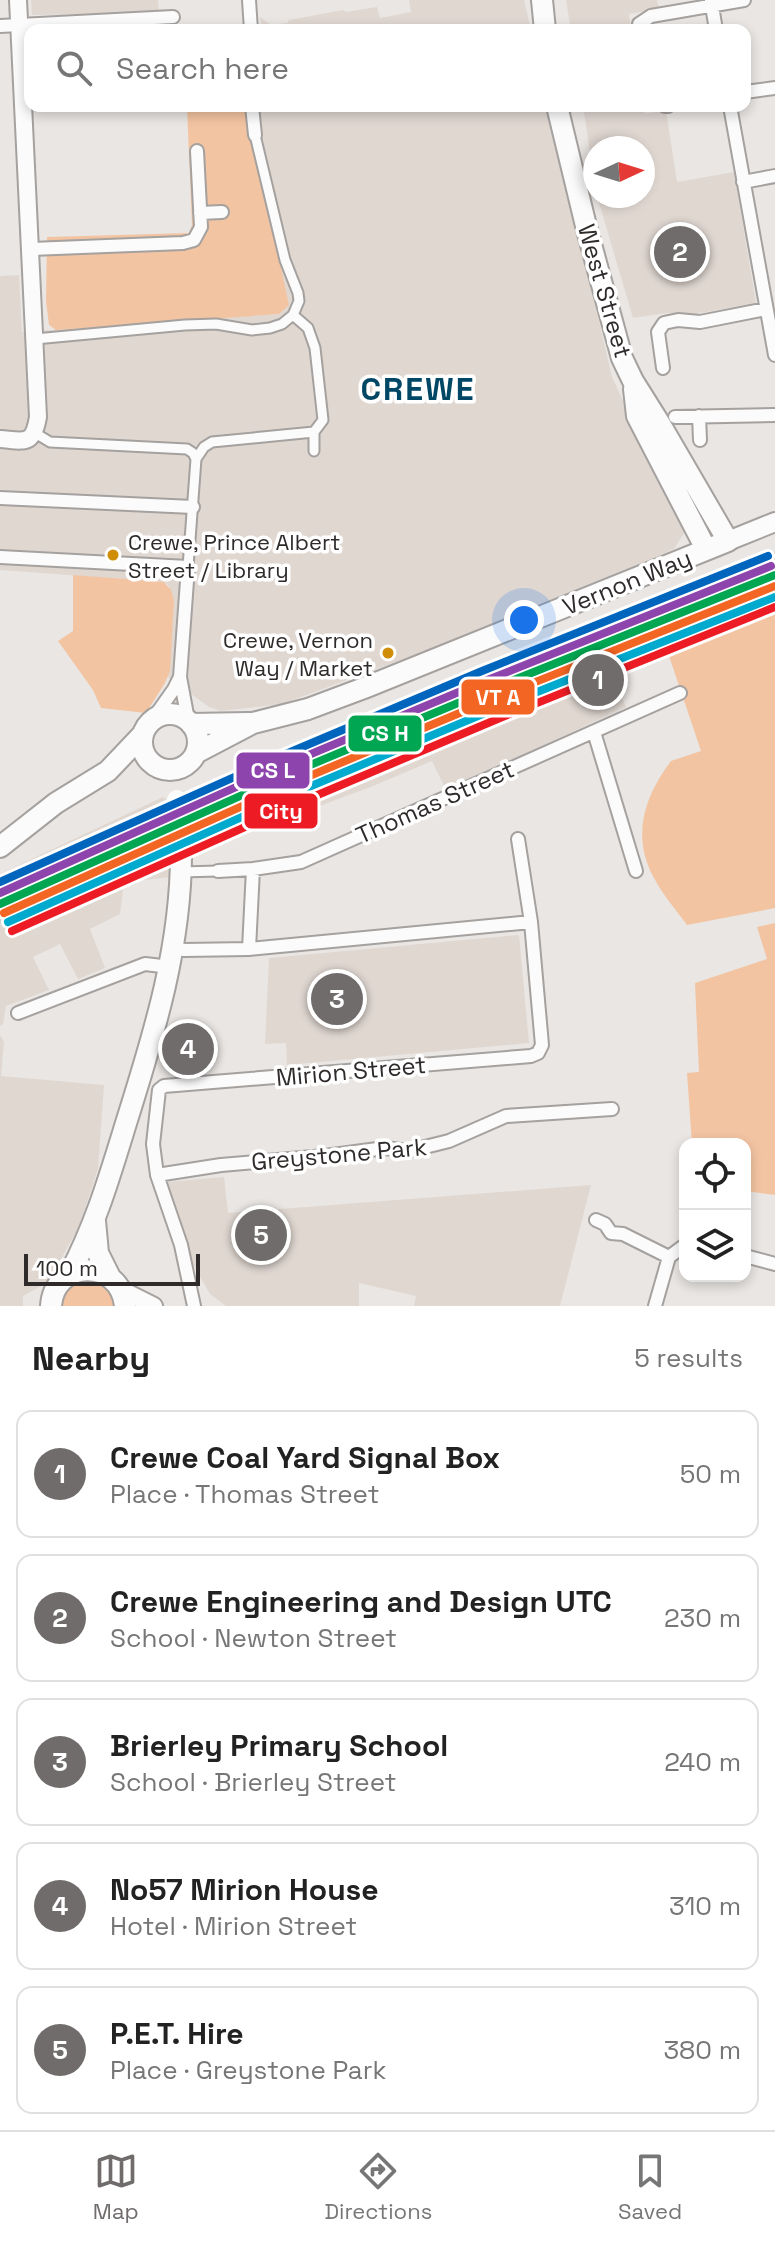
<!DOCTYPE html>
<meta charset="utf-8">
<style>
body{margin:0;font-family:"Space Grotesk",sans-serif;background:#f6f6f6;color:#222}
.controls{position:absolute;right:24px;bottom:24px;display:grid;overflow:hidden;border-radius:16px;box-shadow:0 4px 12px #0003}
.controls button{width:72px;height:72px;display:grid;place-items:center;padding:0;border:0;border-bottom:2px solid #e0e0e0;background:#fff;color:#222;font:40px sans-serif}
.compass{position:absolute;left:583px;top:136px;width:72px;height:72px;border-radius:50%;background:#fff;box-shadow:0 4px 12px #0003;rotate:86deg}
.scale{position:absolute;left:24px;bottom:20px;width:176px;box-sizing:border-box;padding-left:8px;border:4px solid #2e2b2a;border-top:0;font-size:22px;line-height:28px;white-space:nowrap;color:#2e2b2a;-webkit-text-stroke:6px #fff;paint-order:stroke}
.you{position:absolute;left:524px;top:620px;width:28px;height:28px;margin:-20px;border:6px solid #fff;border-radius:50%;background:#1a73e8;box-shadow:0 0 0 12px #1a73e833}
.badge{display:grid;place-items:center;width:52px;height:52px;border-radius:50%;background:#6f6c6b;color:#fff;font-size:26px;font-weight:700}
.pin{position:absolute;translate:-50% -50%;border:4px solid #fff;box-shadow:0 2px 8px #0006}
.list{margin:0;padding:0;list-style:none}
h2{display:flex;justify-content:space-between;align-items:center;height:104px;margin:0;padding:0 32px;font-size:34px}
h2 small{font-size:26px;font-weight:400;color:#767676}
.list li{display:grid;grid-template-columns:52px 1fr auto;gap:24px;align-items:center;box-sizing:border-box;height:128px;margin:0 16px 16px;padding:0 16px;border:2px solid #e0e0e0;border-radius:16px}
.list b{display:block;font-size:30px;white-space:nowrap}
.list p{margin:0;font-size:26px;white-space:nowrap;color:#767676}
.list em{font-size:26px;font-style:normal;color:#767676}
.icon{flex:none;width:44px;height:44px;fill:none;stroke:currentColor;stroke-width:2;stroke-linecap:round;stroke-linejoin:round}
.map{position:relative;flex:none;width:775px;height:1306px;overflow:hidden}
.search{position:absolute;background:#fff;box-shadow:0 4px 12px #0003;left:24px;right:24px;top:24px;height:88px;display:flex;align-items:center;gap:20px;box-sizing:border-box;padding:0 28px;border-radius:16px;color:#767676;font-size:30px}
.sheet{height:824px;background:#fff}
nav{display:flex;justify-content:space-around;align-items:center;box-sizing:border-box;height:112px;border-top:2px solid #e0e0e0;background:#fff;font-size:22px;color:#767676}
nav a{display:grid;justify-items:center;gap:4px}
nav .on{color:#6f6c6b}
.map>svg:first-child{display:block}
</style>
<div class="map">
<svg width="775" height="1306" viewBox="0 0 775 1306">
<rect width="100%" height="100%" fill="#e9e6e3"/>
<path fill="#e0d7d1" d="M31 0H158L159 13 32 15Z
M409 0H524L531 30H262L260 17 271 25 287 23 289 20 343 10 346 12 377 7 380 18 411 12Z
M566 0H657L659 9 629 14 631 30H571Z
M246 106H549L612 377 637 431 682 516 684 533 674 549 498 624 282 704 221 711 209 707 168 677 174 600 168 585 164 582 0 570V276L19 275 22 332 279 314Z
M583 106H643L645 114 666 110 677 182 734 172 756 303 689 315 667 313 633 318 597 196H643V148H595V185Z
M775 551V603L609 670 626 707 446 790 432 761 373 786 279 821 242 828 189 845 171 877 124 882 120 914 90 929 105 968 78 979 60 944 33 957 49 990 6 1006 3 1024 0 1026V874L163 797 170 803 190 795V790L517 652Z
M519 935 529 1043 287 1065 286 1043 265 1044 269 958Z
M0 1035 4 1042 1 1076 104 1085 98 1169 79 1227 48 1282 23 1296V1306H0Z
M224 1177 228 1213 591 1185 560 1306H414L416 1296 359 1283V1306H226L210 1294 190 1259 167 1182Z"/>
<path fill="#f3c4a2" d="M187 106H246L289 305 279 314 56 330 49 325 46 301 47 237 189 233 192 225Z
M73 575 164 582 171 590 174 600 170 671 165 683 146 713 101 708 93 690 58 641 73 631Z
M775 603V908L687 925C676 910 663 895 654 878 631 836 644 797 671 761L701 751 666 647Z
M775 923V1195L745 1191V1144H692L687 1073 699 1072 695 983 767 959 757 927Z
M85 1279C101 1283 112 1288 115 1306H62C63 1291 71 1283 85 1279Z"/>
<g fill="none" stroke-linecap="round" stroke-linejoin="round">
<defs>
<path id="pedestrian" d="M255 135 285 260 298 293 299 301 293 315
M293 315 308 328 315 348 323 420 314 432V451
M35 339 185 325 216 324 252 330 270 328 282 324 293 315
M35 433 50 442 187 449 193 453 196 459
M196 459 204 447 212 442 314 432
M188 567 196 459
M181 872 218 871"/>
<path id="minor" d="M249 0 251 30
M711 0 716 30
M0 26 173 17
M639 30V24L651 16 744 0
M745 92 775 88
M252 106 255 135
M665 106H668
M730 106 775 355
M743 182 775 176
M200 213 222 212
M31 249 183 243 194 240 201 227 197 151
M663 368 658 332 664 323 678 320 700 322 766 309
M699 416 700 440
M675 417 775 415
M0 498 193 507
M0 557 188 567 180 677 188 720
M150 723 174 689 180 677
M594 732 636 871
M218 871 253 869 301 862 680 693
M174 948 184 950 249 949 531 922
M249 949 253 869
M18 1013 145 964 170 967
M157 1175 221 1165 325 1156 385 1148 409 1151 449 1141 506 1116 612 1109
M596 1220 605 1224 611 1233 623 1234 669 1257 685 1245
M745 1256 775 1264
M194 1306 181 1245 157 1175 153 1144 159 1090 164 1086 531 1056 538 1053 542 1045 531 922 518 839
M655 1306 669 1257"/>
<path id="tertiary" d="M0 439C25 441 33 446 38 417L18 0
M120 1289 154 1306"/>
<path id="secondary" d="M728 541 775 522"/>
<path id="primary" d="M542 0 545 30
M634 389 637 416 706 549
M142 742a28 28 0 1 1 56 0a28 28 0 1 1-56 0Z
M191 724 249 723
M196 753 253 723 308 709 364 688 728 541 660 424 633 381 622 358 586 226 557 106
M0 847 56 803 108 771 143 734
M95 1221 98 1253 110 1277
M69 1275C96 1224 110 1175 127 1120 155 1031 182 943 181 849
M51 1306C54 1259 120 1258 125 1306"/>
</defs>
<use href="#pedestrian" stroke="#a4a19f" stroke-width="13"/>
<use href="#minor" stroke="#a4a19f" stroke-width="16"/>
<use href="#tertiary" stroke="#a4a19f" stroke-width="20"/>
<use href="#secondary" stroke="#a4a19f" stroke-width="22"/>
<use href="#primary" stroke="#a4a19f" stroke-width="24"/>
<use href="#pedestrian" stroke="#fcfbfb" stroke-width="9"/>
<use href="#minor" stroke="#fcfbfb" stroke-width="12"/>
<use href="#tertiary" stroke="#fcfbfb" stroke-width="16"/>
<use href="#secondary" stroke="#fcfbfb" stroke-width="18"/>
<use href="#primary" stroke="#fcfbfb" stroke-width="20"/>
<path stroke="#cdcccb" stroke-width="4" stroke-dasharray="10 10" stroke-linecap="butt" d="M295 751 553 644
M0 897 293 765 775 566
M0 922 161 845 311 780 775 591"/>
<defs>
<path id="primary-bridge" d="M177 800 181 849"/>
</defs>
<use href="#primary-bridge" stroke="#a4a19f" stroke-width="24" stroke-linecap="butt"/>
<use href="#primary-bridge" stroke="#fcfbfb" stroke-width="20"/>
<defs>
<path id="rail-1" d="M0 904 296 771 489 690 775 575"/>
<path id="rail-2" d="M4 913 300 780 493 699 775 586"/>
<path id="rail-3" d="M0 893 292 762 485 681 771 566"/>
<path id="rail-4" d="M8 922 304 789 497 708 775 597"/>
<path id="rail-5" d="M0 882 288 753 482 671 768 556"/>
<path id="rail-6" d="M12 931 308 799 500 718 775 607"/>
</defs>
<use href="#rail-1" stroke="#fff" stroke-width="14"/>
<use href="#rail-2" stroke="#fff" stroke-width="14"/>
<use href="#rail-3" stroke="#fff" stroke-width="14"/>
<use href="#rail-4" stroke="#fff" stroke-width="14"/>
<use href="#rail-5" stroke="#fff" stroke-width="14"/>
<use href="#rail-6" stroke="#fff" stroke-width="14"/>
<use href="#rail-1" stroke="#00a651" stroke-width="8"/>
<use href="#rail-2" stroke="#f26522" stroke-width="8"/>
<use href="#rail-3" stroke="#8e44ad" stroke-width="8"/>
<use href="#rail-4" stroke="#00a9ce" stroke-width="8"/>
<use href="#rail-5" stroke="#0065bd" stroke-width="8"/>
<use href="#rail-6" stroke="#ed1c24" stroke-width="8"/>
</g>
<g fill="#cf8d08" stroke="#fff" stroke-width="3">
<circle cx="113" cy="555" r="7"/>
<circle cx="388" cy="653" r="7"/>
</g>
<g text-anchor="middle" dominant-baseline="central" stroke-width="7" stroke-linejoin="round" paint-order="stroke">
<g font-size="22" fill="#2e2b2a" stroke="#fff" text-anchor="start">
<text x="128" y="542">Crewe, Prince Albert<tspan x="128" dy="28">Street / Library</tspan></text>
<text x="373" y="640" text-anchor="end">Crewe, Vernon<tspan x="373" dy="28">Way / Market</tspan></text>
</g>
<g font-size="24" fill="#2e2b2a" stroke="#fff">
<text transform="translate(605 291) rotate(74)">West Street</text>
<text transform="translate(627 582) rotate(-22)">Vernon Way</text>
<text transform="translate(435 802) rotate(-24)">Thomas Street</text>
<text transform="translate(351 1071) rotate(-5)">Mirion Street</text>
<text transform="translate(339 1154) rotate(-5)">Greystone Park</text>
</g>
<g font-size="32" font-weight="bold" letter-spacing="2" fill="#004665" stroke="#fff">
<text x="418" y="389">CREWE</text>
</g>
</g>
<g stroke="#fff" stroke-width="3">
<rect x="460" y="678" width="76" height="38" rx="8" fill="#f26522"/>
<rect x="347" y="714" width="76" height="39" rx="8" fill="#00a651"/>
<rect x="235" y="751" width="76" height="39" rx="8" fill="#8e44ad"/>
<rect x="243" y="792" width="76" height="38" rx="8" fill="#ed1c24"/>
</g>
<g font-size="22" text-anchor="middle" font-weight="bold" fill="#fff">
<text x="498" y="705">VT A</text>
<text x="385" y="741">CS H</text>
<text x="273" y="778">CS L</text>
<text x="281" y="819">City</text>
</g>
</svg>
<div class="controls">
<button><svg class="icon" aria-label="locate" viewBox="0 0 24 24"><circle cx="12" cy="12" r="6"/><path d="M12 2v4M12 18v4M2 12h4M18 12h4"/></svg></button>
<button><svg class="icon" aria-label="layers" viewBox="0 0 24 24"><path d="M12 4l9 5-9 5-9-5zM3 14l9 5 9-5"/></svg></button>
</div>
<svg class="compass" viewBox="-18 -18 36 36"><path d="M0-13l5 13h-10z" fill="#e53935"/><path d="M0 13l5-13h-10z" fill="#767676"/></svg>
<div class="scale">100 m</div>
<div class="you"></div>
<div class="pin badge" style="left:598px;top:680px">1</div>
<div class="pin badge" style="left:680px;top:252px">2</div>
<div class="pin badge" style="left:337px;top:999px">3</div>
<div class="pin badge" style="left:188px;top:1049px">4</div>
<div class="pin badge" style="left:261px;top:1235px">5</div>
<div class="search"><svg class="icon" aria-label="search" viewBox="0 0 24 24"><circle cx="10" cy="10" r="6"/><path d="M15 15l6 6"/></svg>Search here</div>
</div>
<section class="sheet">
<h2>Nearby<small>5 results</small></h2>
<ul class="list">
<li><span class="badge">1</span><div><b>Crewe Coal Yard Signal Box</b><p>Place · Thomas Street</p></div><em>50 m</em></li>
<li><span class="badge">2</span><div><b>Crewe Engineering and Design UTC</b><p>School · Newton Street</p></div><em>230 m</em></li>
<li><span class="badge">3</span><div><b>Brierley Primary School</b><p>School · Brierley Street</p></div><em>240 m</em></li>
<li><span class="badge">4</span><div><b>No57 Mirion House</b><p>Hotel · Mirion Street</p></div><em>310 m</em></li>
<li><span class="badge">5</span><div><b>P.E.T. Hire</b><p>Place · Greystone Park</p></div><em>380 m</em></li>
</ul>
</section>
<nav>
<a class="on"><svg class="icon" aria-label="map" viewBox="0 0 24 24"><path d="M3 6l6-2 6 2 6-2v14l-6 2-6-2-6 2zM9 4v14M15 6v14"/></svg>Map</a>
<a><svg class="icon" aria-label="directions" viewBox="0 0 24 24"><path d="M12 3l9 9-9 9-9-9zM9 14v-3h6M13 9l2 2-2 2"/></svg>Directions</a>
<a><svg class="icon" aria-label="saved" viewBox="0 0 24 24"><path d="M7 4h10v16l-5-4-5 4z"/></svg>Saved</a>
</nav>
